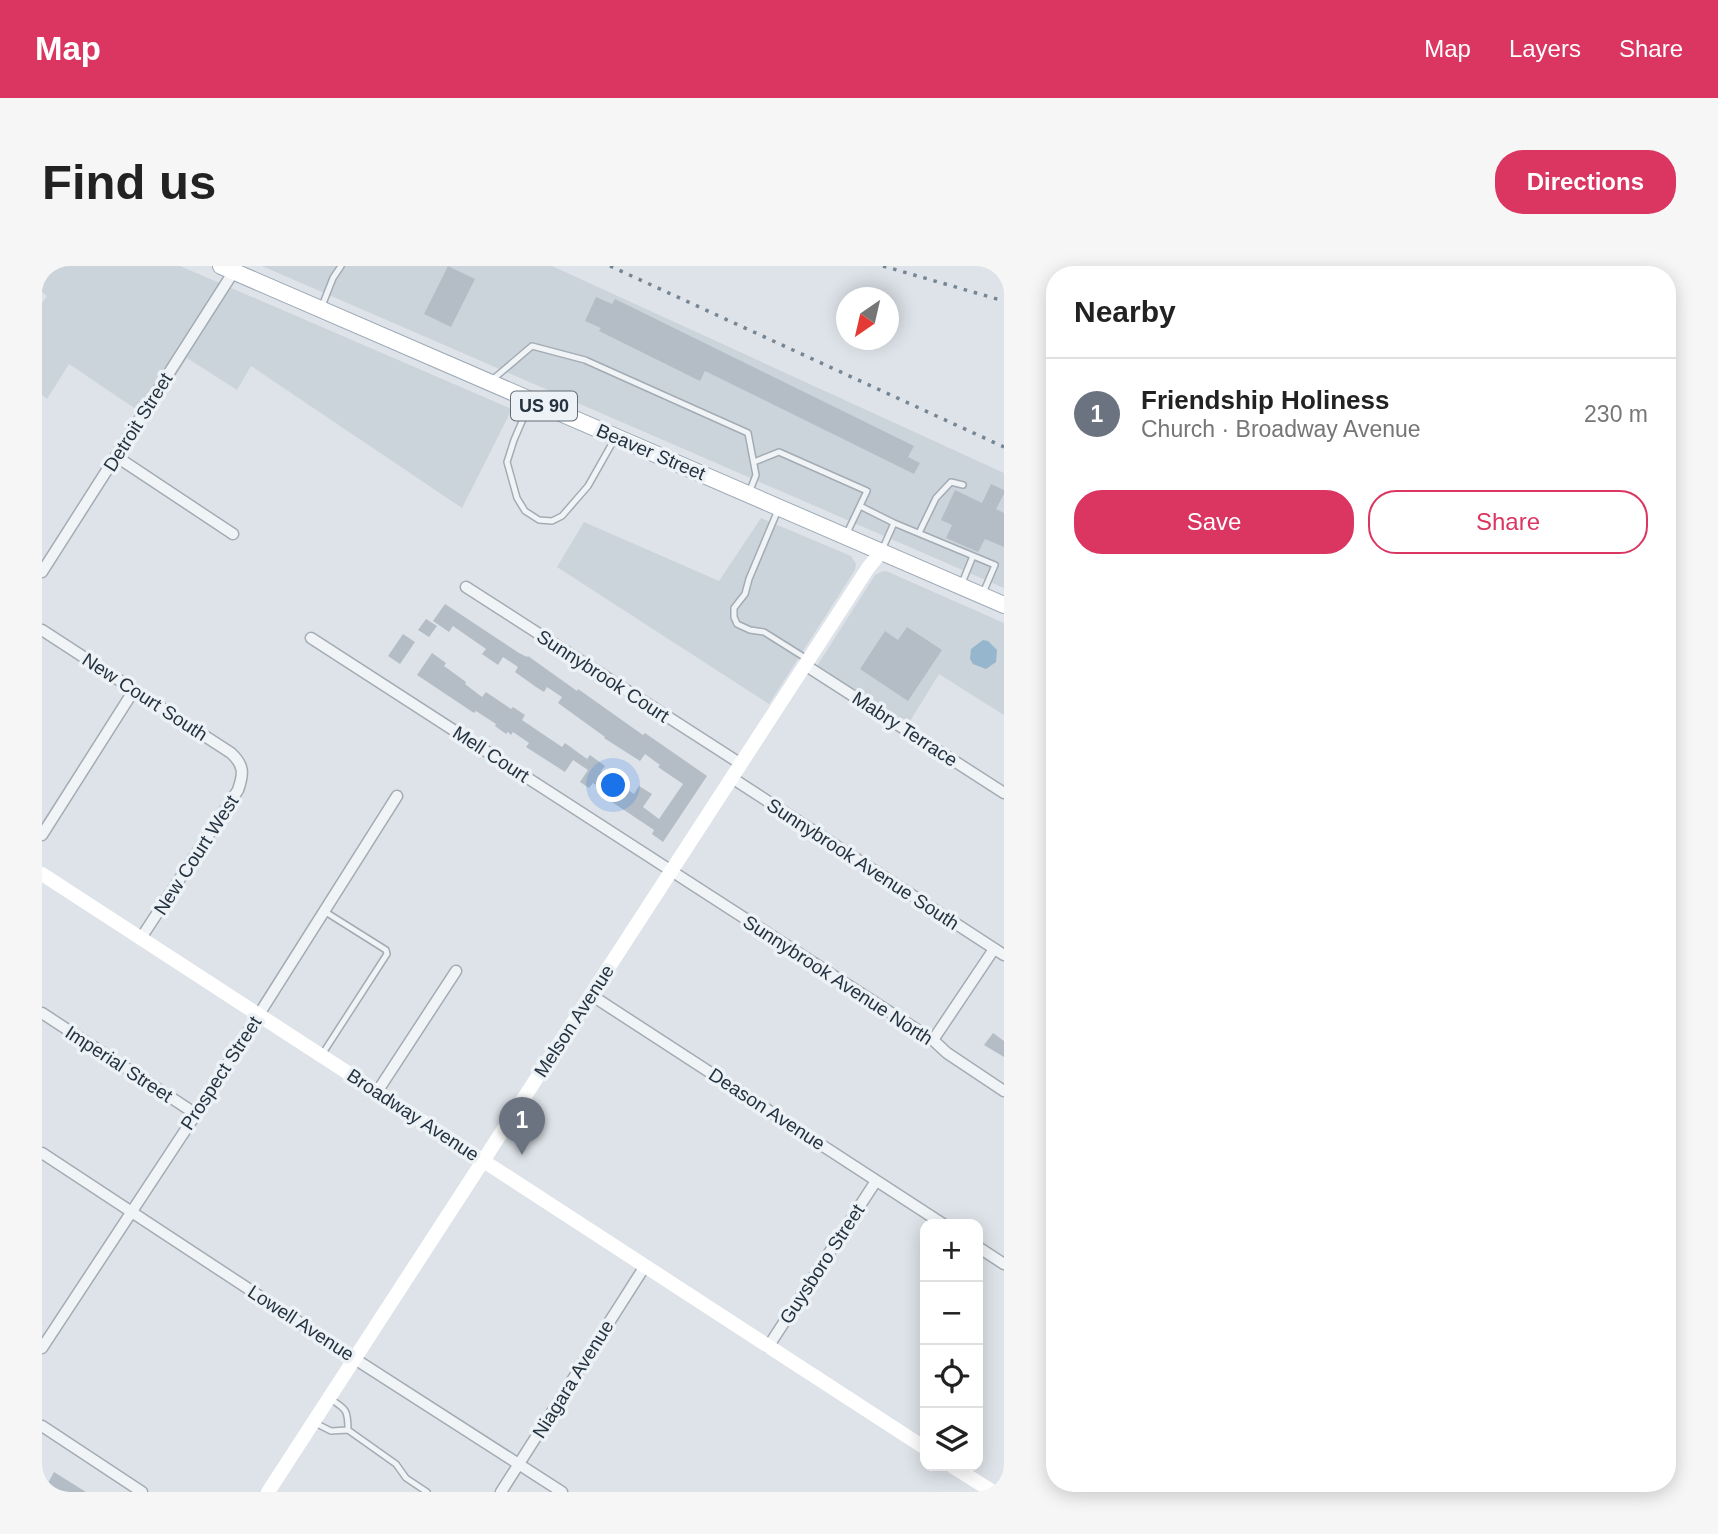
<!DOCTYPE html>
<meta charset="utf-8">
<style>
body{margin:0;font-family:Helvetica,sans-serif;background:#f6f6f6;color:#222}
.controls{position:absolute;right:21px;bottom:21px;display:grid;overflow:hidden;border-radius:14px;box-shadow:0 4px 18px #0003}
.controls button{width:63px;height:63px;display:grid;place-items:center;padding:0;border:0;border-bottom:2px solid #e0e0e0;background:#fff;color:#222;font:35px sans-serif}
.compass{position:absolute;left:794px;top:21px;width:63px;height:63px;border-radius:50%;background:#fff;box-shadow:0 4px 18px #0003;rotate:214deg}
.you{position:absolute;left:572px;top:520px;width:24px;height:24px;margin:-18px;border:5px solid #fff;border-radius:50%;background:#1a73e8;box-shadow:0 0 0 10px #1a73e833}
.badge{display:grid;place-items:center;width:46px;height:46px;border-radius:50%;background:#db3561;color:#fff;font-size:23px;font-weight:700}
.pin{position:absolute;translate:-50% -58px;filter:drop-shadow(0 2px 4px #0008)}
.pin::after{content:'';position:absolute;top:37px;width:24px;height:21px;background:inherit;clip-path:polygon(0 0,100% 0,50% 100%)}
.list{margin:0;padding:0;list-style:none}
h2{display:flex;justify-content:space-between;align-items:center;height:91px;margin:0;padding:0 28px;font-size:30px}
h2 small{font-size:23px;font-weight:400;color:#767676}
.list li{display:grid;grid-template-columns:46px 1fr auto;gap:21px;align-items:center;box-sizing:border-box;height:112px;padding:0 28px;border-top:2px solid #e0e0e0}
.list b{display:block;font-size:26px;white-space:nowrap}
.list p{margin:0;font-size:23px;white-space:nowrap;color:#767676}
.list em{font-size:23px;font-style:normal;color:#767676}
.actions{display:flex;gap:14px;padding:21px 28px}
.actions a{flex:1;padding:16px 0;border:2px solid #db3561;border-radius:28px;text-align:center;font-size:24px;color:#db3561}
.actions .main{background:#db3561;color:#fff}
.icon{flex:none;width:38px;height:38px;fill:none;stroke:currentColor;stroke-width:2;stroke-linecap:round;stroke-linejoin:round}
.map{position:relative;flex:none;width:962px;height:1226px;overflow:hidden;border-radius:28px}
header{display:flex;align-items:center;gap:42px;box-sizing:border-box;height:98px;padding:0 35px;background:#db3561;color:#fff}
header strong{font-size:33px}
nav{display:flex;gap:38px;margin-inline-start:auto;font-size:24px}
.intro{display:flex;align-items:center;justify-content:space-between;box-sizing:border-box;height:168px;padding:0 42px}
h1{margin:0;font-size:49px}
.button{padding:18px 32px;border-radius:28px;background:#db3561;color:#fff;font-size:24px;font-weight:700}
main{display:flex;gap:42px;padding:0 42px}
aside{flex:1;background:#fff;border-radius:28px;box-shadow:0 4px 18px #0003}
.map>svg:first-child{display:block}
</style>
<header>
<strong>Map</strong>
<nav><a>Map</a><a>Layers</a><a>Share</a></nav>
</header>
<div class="intro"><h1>Find us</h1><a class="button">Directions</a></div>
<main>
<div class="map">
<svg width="962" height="1226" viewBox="0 0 962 1226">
<rect width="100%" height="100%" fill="#dee3e9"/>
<path fill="#cbd3db" d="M0 0H138L470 143 420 242 209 100 195 124 145 92 107 152 27 98 5 133 0 129V37L5 30 0 26Z
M220 0H510L962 207V322Z
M719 252 809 290 814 298 813 304 727 438 515 301 542 256 677 315Z
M844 305 962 357V449L897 408 865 460 775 400 833 309 839 306Z"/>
<path fill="#95b6cd" d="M941 374 946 375 955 384 954 396 944 403 931 398 928 393 929 383Z"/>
<path fill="#b4bdc6" d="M406 0 433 13 409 61 382 48Z
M554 31 570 38 573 33 872 180 866 191 878 197 872 208 663 105 658 115 557 65 559 62 543 55Z
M949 218 962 224V228L954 243 962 247V281L943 273 936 286 904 272 910 259 899 254 913 224 940 237Z
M403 338 477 387 485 391 486 390 535 425 536 423 601 469 603 467 665 510 621 576 610 568 612 564 564 532 567 528 551 517 547 522 538 516 546 504 531 494 523 506 484 481 487 477 471 466 469 469 466 466 464 468 453 460 454 458 434 445 432 447 375 409 390 387 404 397 402 400 424 416 423 418 440 431 444 426 469 443 471 441 483 449 480 454 520 481 523 477 545 493 548 489 563 500 559 505 592 528 597 520 610 528 601 541 617 553 641 518 616 501 618 499 603 488 598 495 562 472 563 471 516 437 520 431 505 421 502 426 494 421 473 406 476 401 461 391 456 399 440 388 444 383 411 360 407 366 391 355Z
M384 353 395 360 387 371 376 364Z
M865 361 900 384 866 435 818 403 843 365 856 374Z
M361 368 373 376 358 398 346 390Z
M951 767 962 775V791L942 779Z
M12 1206 44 1226H1Z"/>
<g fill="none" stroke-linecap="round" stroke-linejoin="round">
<defs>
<path id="lane" d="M280 40 291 12 299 0
M450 114 490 80 543 94 706 167 714 209 707 227
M488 137 472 174 465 196 475 232 483 245 497 254 510 255 520 250 546 220 572 174
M712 196 737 186 825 225 805 267
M818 240 852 257
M736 244 707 313 703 328 692 342V351L695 358 708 364 722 366 765 393
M877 267 894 232 909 216 921 219
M840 284 852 257 953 299 941 327
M920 317 931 290
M281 787 345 688 344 684 282 645
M287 1132C304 1143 306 1143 306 1164L354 1198 364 1212 385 1226
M273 1157 289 1165 306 1164"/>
<path id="street" d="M75 191 191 268
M0 306 192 5
M424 321 699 498
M0 364 189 487C202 499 202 507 196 524L99 672
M269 372 891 774 905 787 962 825
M763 399 962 527
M690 512 962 689
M0 569 92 424
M549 729 901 958
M0 747 154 848
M891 774 952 683
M335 826 414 705
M0 887 313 1093 520 1226
M936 981 962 998
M726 1081 834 915
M0 1082 154 848 355 530
M0 1160 100 1226
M459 1226 603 1000"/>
<path id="primary" d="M179 0 962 339"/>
</defs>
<use href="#lane" stroke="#a3abb3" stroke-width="8"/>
<use href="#street" stroke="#a3abb3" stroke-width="13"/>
<use href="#primary" stroke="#9ca9b6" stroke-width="18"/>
<use href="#lane" stroke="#f1f4f7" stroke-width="5"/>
<use href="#street" stroke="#f1f4f7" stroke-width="10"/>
<path stroke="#fff" stroke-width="14" d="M0 608 883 1182
M910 1200 951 1226
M226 1226 826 302 839 286"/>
<use href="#primary" stroke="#fff" stroke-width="16"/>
<path stroke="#768594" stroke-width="3.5" stroke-dasharray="3.5 7" stroke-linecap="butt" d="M568 0 962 181
M841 0 962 35"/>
</g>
<g text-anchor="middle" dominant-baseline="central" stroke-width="7" stroke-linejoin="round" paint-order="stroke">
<rect fill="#edf2f6" stroke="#616c77" stroke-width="2" x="469" y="125.5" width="66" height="29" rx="5"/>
<g font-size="18" font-weight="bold" fill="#253341">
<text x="502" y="140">US 90</text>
</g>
<g font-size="19" fill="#253341" stroke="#edf2f6">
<text transform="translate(96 156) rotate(-58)">Detroit Street</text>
<text transform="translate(609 186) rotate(23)">Beaver Street</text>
<text transform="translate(561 410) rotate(33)">Sunnybrook Court</text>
<text transform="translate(103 431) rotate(33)">New Court South</text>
<text transform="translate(863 463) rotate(33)">Mabry Terrace</text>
<text transform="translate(449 488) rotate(33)">Mell Court</text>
<text transform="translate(154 589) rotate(-57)">New Court West</text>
<text transform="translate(821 598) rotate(33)">Sunnybrook Avenue South</text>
<text transform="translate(796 714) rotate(33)">Sunnybrook Avenue North</text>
<text transform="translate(532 755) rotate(-57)">Melson Avenue</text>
<text transform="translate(77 798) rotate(33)">Imperial Street</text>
<text transform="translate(179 807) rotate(-57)">Prospect Street</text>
<text transform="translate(725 843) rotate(33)">Deason Avenue</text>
<text transform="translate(371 849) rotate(33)">Broadway Avenue</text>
<text transform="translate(780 998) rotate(-57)">Guysboro Street</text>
<text transform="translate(259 1057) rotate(33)">Lowell Avenue</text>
<text transform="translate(531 1113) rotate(-58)">Niagara Avenue</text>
</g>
</g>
</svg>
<div class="controls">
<button>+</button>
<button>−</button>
<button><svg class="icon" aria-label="locate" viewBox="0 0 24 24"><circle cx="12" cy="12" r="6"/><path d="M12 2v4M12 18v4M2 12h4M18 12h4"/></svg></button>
<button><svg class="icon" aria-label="layers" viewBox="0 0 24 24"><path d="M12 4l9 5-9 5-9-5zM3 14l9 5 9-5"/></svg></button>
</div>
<svg class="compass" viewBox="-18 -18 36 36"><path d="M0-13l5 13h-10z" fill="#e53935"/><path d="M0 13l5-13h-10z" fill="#767676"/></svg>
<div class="you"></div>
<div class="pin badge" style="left:480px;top:889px;background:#6b7280">1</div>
</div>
<aside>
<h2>Nearby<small></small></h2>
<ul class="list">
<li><span class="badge" style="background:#6b7280">1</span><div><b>Friendship Holiness</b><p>Church · Broadway Avenue</p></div><em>230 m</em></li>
</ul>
<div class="actions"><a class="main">Save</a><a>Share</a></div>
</aside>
</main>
